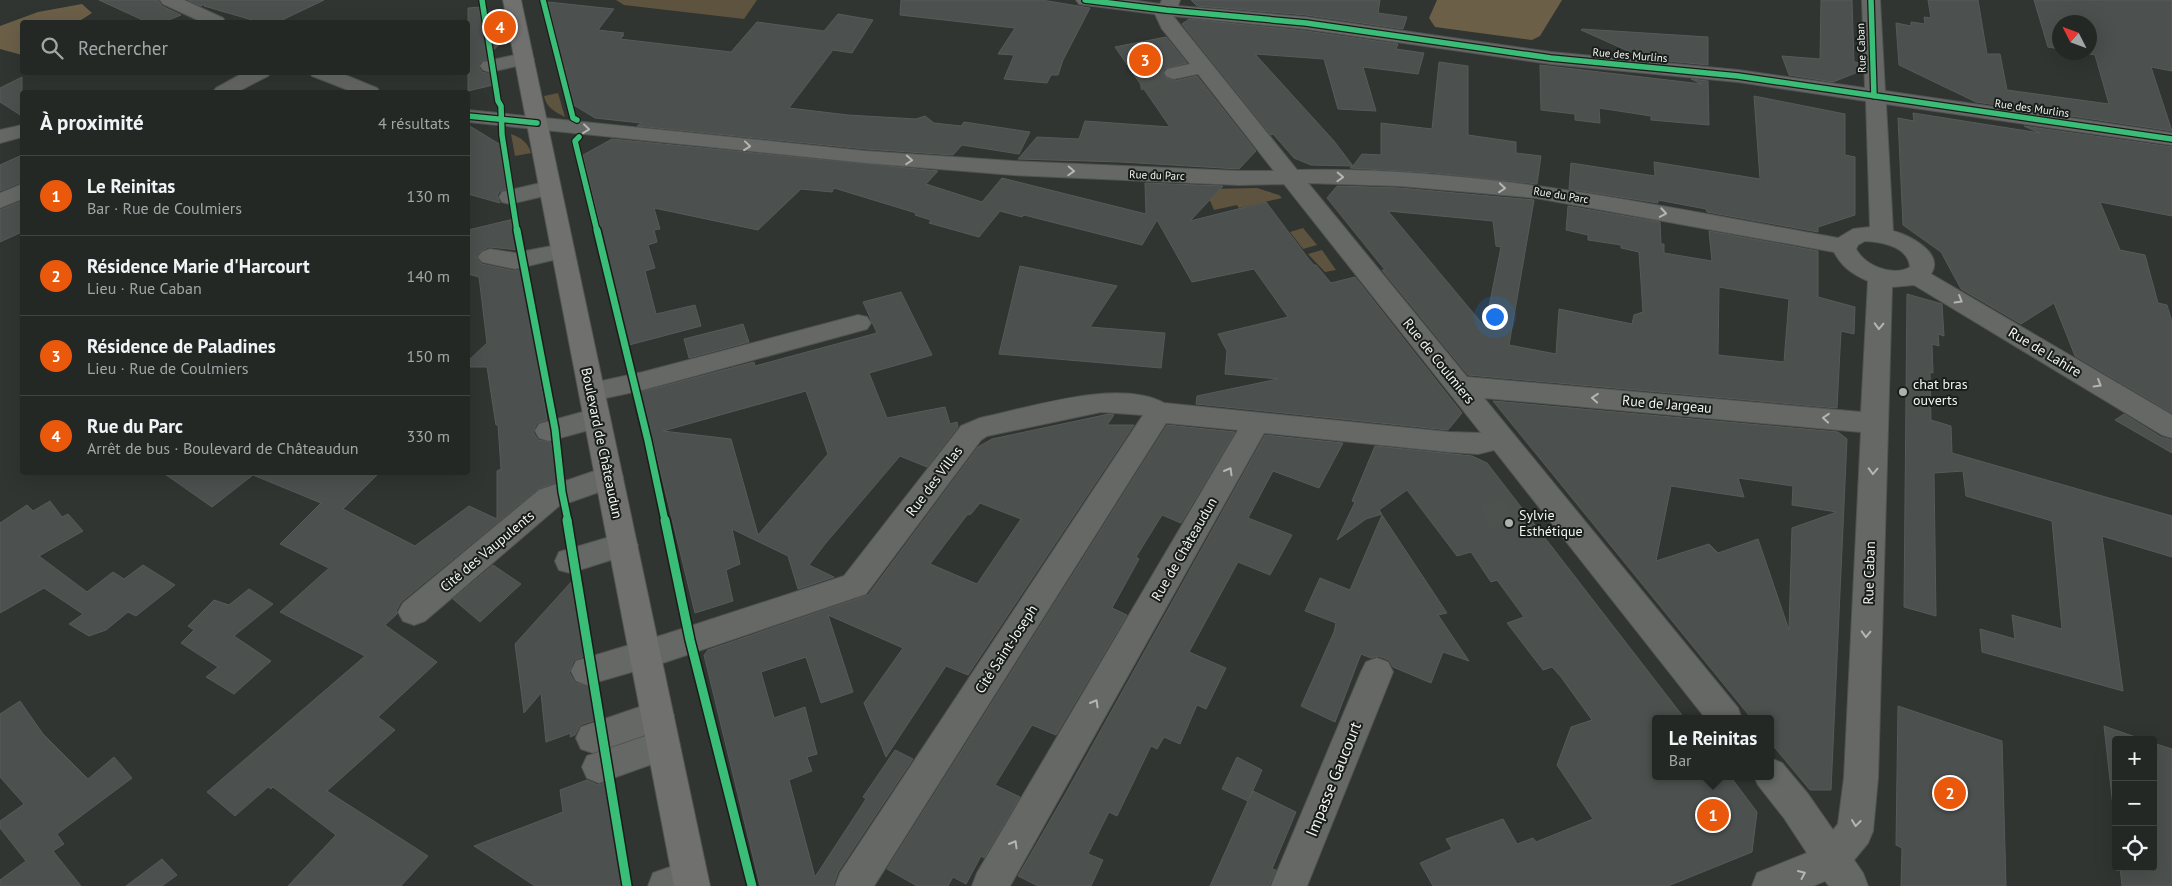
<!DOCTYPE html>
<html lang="fr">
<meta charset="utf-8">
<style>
body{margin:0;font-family:"PT Sans",sans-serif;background:#2c302d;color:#f1f3f6}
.controls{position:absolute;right:15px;bottom:15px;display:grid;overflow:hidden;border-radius:5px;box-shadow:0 5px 20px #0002}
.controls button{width:45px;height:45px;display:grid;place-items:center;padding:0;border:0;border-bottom:1px solid #414442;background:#242825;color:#f1f3f6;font:25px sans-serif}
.compass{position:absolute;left:2052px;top:15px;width:45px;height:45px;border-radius:50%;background:#242825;box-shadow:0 5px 20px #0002;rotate:312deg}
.you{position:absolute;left:1494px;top:316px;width:18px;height:18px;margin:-12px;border:4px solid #fff;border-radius:50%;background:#1a73e8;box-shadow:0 0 0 8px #1a73e833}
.badge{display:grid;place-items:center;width:32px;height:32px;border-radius:50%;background:#ea580c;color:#fff;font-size:16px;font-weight:700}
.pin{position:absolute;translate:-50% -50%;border:2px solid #fff;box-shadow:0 1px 5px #0006}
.popup{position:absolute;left:1652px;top:715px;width:122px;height:65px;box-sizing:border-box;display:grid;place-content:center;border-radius:5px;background:#242825;filter:drop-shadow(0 1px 4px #0005);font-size:16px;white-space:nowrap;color:#a3a6a7}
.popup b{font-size:19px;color:#f1f3f6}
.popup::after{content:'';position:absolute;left:50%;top:100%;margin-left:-10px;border:10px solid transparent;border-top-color:#242825}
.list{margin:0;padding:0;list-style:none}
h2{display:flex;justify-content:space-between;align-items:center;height:65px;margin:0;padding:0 20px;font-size:21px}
h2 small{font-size:16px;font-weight:400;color:#a3a6a7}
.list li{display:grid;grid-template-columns:32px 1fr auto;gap:15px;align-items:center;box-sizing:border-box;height:80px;padding:0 20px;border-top:1px solid #414442}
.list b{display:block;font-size:19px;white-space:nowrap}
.list p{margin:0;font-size:16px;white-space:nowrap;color:#a3a6a7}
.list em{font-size:16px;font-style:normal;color:#a3a6a7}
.icon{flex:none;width:28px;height:28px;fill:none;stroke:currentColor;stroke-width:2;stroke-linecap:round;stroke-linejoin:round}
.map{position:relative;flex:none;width:2172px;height:886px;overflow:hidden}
.search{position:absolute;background:#242825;box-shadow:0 5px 20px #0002;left:20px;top:20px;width:450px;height:55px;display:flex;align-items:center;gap:12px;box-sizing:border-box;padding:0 18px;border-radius:5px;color:#a3a6a7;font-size:19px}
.panel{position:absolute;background:#242825;box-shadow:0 5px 20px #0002;left:20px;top:90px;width:450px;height:385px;border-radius:5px}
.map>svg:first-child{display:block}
</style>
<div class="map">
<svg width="2172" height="886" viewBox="0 0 2172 886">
<rect width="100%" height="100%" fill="#303531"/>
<path fill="#5e533e" d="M616 0H757L744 19 624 5Z
M558 93 565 117C555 112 546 107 544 96Z
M511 134C521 138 528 142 531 153L515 156Z
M1257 188 1279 195 1282 198 1239 208 1237 205 1214 210 1205 189Z
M1303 228 1317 245 1303 249 1290 232Z
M1322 250 1336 270 1325 272 1308 254Z"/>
<path fill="#6b5f48" d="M1437 0H1562L1540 36 1532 40 1435 27 1429 18Z
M82 4 92 13 78 22H22V55L0 49V26L38 12Z"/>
<path fill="#4c504e" stroke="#565b59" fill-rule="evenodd" d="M99 0H158L162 6 181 15 164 22H147Z
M188 0H324L278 22H259L204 6 205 4 201 6Z
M901 0H1042L1090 8 1063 60 1058 75H1051L1047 83 1004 79 1014 55 998 54 1015 28 900 15Z
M1191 0H1380L1378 13 1407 17 1403 29 1306 15 1197 6Z
M1821 0H1852L1854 62 1862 63 1863 70 1833 82 1789 75 1782 56 1820 59Z
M1928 0H1978L1987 54H2000L2007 90 2109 104 2095 55 2080 52H2090V22H2060V49L2048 47 2034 0H2172V71L2151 67 2172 131 1976 102 1899 65 1896 23 1911 26V22L1925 24 1924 17 1931 18Z
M548 2 614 9 598 30 624 33 621 35H624L620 39 731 52 757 22 824 31 838 14 873 20 852 53 833 50 789 108 848 115 916 119 925 116 934 123 961 126 964 122 1030 132 1019 154 962 145 953 155 865 149 637 126 641 123 595 118 572 104 569 91 571 89 568 86 564 70 567 68 564 69Z
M481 7 484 26 501 22 504 41 488 54 489 59 482 61 478 66 482 72 491 74 493 85 468 91V8Z
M1189 19 1306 31 1398 44 1396 49 1424 53 1418 74 1363 67 1376 111 1338 109 1324 59 1255 54 1334 141 1353 166 1362 154 1381 155V123L1432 129 1439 62 1468 66V135L1516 142V153L1541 156 1537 184 1434 173 1350 168 1352 166 1311 165 1294 158 1273 134 1271 135 1182 24Z
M1582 29 1708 37V65L1646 59 1581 30Z
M1166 37 1187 63 1166 68 1162 73 1166 78 1174 81 1197 76 1256 151 1239 169 1121 162 1018 159 1037 137 1079 139 1085 121 1170 127 1115 47Z
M1540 65 1702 84 1691 79 1708 81 1709 125 1651 120V116L1599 108 1600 123 1575 120V114L1541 110Z
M22 77V116L0 102V88Z
M1754 96 1845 114V155L1855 157V215L1818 227V232L1707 212 1706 209 1658 200V203L1569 189 1571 163 1655 176 1654 162 1760 179Z
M1913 113 2040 133 2024 126 2172 147V216L2100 202 2120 250 2145 255 2158 303 2167 305 2172 322V413L2075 356 2054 303 2021 324 1961 289 1941 252 1903 225 1898 118 1914 121Z
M468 125 501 145 509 189 500 191 497 196 500 203 468 194Z
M612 139 938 171 926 184 982 202 1002 178 1146 214 1145 183 1223 186 1190 221 1266 202 1308 258 1314 265H1316L1331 283 1355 277 1462 413 1448 430 1196 404 1197 396 1278 379 1225 374 1227 351 1218 334 1288 317 1254 269 1192 282 1157 220 1142 245 1024 215 1022 217 1000 211 979 237 929 223 931 220 915 215 916 213 834 188 832 192 801 189 758 230 654 208 660 229 654 230 657 242 648 245 655 268 645 271 656 314 695 305 701 326 629 345 583 155Z
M22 155V182L0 191V165Z
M1337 186 1400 188 1534 200 1509 345 1556 354 1559 309 1632 324 1634 315 1643 312 1639 252 1621 248V245L1588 240V235L1566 230 1568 206 1660 222 1661 244H1664V253L1712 261 1709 231 1818 251V297L1855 307 1854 334 1841 331 1837 408 1468 375 1382 270H1385L1327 198ZM1388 211 1493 221 1496 246 1501 247 1485 327ZM1719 287 1789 299 1784 362 1718 355Z
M22 201V232L0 242V210Z
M514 219 519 250 489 247 481 251 476 257 482 264 515 271 522 269 547 420 537 423 533 432 538 440 551 442 557 482 538 489 401 602 396 611 397 614 385 625 437 662 378 717 395 730 327 791 428 856 401 886H288L336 835 273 787 271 789 268 787 235 816 207 792 365 656 280 612 329 568 280 544 321 503 253 475 212 507 162 472H380L343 509 415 546 469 506 497 519V471L501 469 498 425H496L487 367H468V361L487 343 479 277 468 274V230Z
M1020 266 1117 286 1090 327 1165 333 1161 368 999 354Z
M901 292 932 355 869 373 887 418 945 407 950 424 957 422 958 427 927 467 900 456 825 544 809 565 834 577 798 589 788 556 732 529 740 564 726 570 733 601 695 613 641 392 754 362 755 366 877 333 863 302ZM806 391 828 454 758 535 731 439 663 431Z
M1907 294 1942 304 1944 336 1938 334 1939 346 1932 344 1933 373 1930 372 1931 420 1951 426 1952 453 2172 516V557L2102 536 2123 691 1982 652 1980 629 2015 639 2012 615 2062 629 2052 521 1966 496 1963 471 1934 473 1936 616 1904 607Z
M743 324 749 342 689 358 684 339Z
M1493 401 1838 432 1847 439 1831 790H1810L1770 742V719H1752ZM1738 478 1793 486 1792 505 1837 512 1792 528 1789 630 1758 539 1718 553 1709 544 1656 561 1671 486 1744 497Z
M1109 414 1114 415 1107 425H1134L968 675 946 666 886 757 864 703 903 648 828 615 853 692 821 703 806 657 761 672 774 718 805 707 817 754 807 757 812 771 789 780 815 877 866 799 863 797 895 750 913 759 838 872 833 886H760L704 655 708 650 868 595 978 447 992 439ZM980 503 1021 519 977 584 930 564 967 515 971 514Z
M2124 414 2161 437 2172 440V453L2115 420Z
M1167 425 1235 432 1181 523 1162 515 1136 557 1139 559 1112 608 1127 615 1056 735 1032 725 995 785 1020 797 984 858 981 856 966 884 953 877 948 886H917L887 869Z
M1265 435 1343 443 1319 488 1273 471 1248 518 1292 535 1270 575 1238 562 1189 652 1226 668 1206 709 1197 705 1180 744 1164 737 1157 749 1151 746 1117 816 1109 812 1088 854 1103 860 1091 886H1038L1018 876 1067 791Z
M1375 446 1472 456 1487 463 1685 719H1656V776H1730L1757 812 1752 852 1668 886H1433L1420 863 1452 849 1446 839 1503 819 1517 844 1533 838 1536 842 1593 819 1557 765 1571 727 1592 720 1561 677 1552 667 1543 670 1507 623 1524 617 1497 580 1491 582 1471 552 1457 556 1407 490 1379 510 1382 514 1366 519 1337 540 1355 502 1352 501Z
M50 501 62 517 68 514 83 531 39 556 87 592 113 572 124 579 143 565 175 585 136 616 128 612 106 630 89 636 69 624 83 614 44 588 0 613V523L27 505 33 511Z
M1382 515 1447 613 1438 615 1469 661 1443 652 1431 683 1393 667 1389 660 1378 656 1371 658 1361 654 1335 722 1301 706 1334 632 1336 623 1305 611 1320 578 1350 590Z
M493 565 521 584 480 622 453 599Z
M573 580 585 656 574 660 569 672 575 683 590 686 595 720 580 725 575 735 570 737 571 733 546 742 541 693 524 713 515 644Z
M249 589 273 604 234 636 271 661 234 694 206 677 218 667 181 643 194 630 188 626 214 600 229 605Z
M20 701 43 734 88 779 114 757 132 778 57 834 64 844 53 851 81 886H0V880L26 861 0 828V821L24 804 0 777V714Z
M1898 706 2002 741 2006 886H1901L1902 848 1896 845Z
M2104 726 2144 740H2116V833Z
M2153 743 2172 749V886H2122L2120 867H2153Z
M1237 757 1262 770 1249 799 1253 791 1296 812 1272 869 1276 870 1269 886H1210L1248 801 1222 789Z
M587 780 598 785 605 783 622 886H535L474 846 563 812 560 790Z
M162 859 177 875 162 886H126Z"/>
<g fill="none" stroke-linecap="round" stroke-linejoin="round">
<path stroke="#4d524e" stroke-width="21" stroke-dasharray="21 10" stroke-linecap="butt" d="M1139 80 1174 73"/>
<path stroke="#4d524e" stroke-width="26" stroke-dasharray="26 13" stroke-linecap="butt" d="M1484 518 1520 506"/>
<defs>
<path id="minor" d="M160 0H184L223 18 225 22H202L163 4Z
M1076 0H1130L1160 4 1162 0H1180L1178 6 1306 17 1551 52 1738 70 1865 88 1862 0H1880L1885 91 2172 133V145L1886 104 1893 231C1909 235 1945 253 1931 274L2172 415V438L2162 435 1914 285 1892 287 1878 778 1873 831 1868 843 1854 860 1863 873 1868 886H1829L1825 881 1813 886H1752L1757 873 1807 853 1784 818 1758 785 1754 776H1770V758L1782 763 1808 794 1833 830 1838 824 1844 778 1861 432 1484 398 1738 708 1742 719H1706L1494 450 1478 454 1449 452 1264 433 1010 886H972L977 873 1238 430 1166 423 874 886H835L840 873 1143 415 1101 412 987 436 981 440 866 594 666 662 587 685 576 681 571 671 576 661 666 634 844 576 961 426 980 418C1029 408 1118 378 1164 403L1449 432 1481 433 1284 184 1239 185 1013 175 865 163 468 122V110L865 151 1013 161 1239 171H1274L1198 74 1174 79 1167 77 1164 73 1167 69 1190 64 1162 29 1155 14 1085 5 1079 4ZM1173 16 1306 29 1551 64 1738 82 1866 101 1870 227 1853 229 1838 238C1659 206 1480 166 1297 170ZM1308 183 1400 186 1536 198 1834 252C1842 267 1852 274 1868 281L1861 412 1467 377ZM1865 241C1882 242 1908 246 1910 267 1893 277 1865 266 1856 249L1858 245Z
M524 53 531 55 534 59 531 63 490 72 483 70 480 66 483 62Z
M245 72H271L268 76 237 92H213L216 88Z
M309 72H338L377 88 380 92H353L312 76Z
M22 125V137L0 143V130Z
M549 181 557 183 560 188 557 193 510 204 502 202 499 197 502 192Z
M22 184V199L0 208V193Z
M562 244 570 246 574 251 570 256 515 269 482 262 478 257 482 252 490 249 515 253Z
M858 315 867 317 871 323 867 329 643 390 592 401 583 399 579 392 583 385 643 372Z
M597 408 607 411 610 418 607 425 549 441 539 438 535 431 539 424Z
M609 466 619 469 623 477 619 485 559 506 425 621 414 625 403 621 398 612 403 603 539 490Z
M623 533 633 537 638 545 633 553 570 573 559 570 555 561 559 552Z
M1377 658 1388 662 1393 672 1307 886H1271L1361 672 1366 662Z
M657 701 669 705 674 716 669 727 593 753 581 749 576 738 581 727Z
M663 730 675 734 680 745 675 756 599 783 587 778 582 767 587 756Z
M690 860 703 865 708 878 705 886H648L653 873Z"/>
<path id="major" d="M503 0H521L710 886H674Z"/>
</defs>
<use href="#minor" stroke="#505351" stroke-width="2"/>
<use href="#major" stroke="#505351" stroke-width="2"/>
<use href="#minor" fill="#666866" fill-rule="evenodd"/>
<use href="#major" fill="#70716e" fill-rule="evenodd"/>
<defs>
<path id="cycleway-far2" d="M482 0 498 101 501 106 502 135 517 231
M543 0 573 118 577 120
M1085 0 1166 10 1306 23 1551 58 1738 76 2172 139
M1871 0 1874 96
M468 116 537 123
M579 137 575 141 597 231"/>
<path id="cycleway-far1" d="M517 230 555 429 562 492 568 521
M597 230 648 441 665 521"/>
<path id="cycleway" d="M567 520 627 886
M665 520 690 640 752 886"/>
</defs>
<use href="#cycleway-far2" stroke="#191d1a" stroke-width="8"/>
<use href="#cycleway-far1" stroke="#191d1a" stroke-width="10"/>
<use href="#cycleway" stroke="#191d1a" stroke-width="12"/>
<use href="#cycleway-far2" stroke="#3abd76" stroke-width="5.5"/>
<use href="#cycleway-far1" stroke="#3abd76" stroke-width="7"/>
<use href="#cycleway" stroke="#3abd76" stroke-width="9"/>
</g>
<defs><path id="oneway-chevron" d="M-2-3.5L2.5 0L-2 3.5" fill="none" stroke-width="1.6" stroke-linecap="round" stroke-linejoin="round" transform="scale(1.25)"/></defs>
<g stroke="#b3b6b3">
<use href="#oneway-chevron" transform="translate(586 129) rotate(6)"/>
<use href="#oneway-chevron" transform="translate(747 146) rotate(6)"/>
<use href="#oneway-chevron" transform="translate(909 160) rotate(4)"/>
<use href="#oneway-chevron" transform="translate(1071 171) rotate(3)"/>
<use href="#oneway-chevron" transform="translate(1340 177) rotate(2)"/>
<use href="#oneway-chevron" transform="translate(1502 188) rotate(5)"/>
<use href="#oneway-chevron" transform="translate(1663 213) rotate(10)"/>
<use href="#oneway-chevron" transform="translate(1959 300) rotate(31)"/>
<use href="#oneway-chevron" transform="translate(1879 326) rotate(92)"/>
<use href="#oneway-chevron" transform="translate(2098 384) rotate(31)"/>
<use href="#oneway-chevron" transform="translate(1595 398) rotate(-175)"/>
<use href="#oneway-chevron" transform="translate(1826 418) rotate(-175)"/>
<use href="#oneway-chevron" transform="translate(1229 471) rotate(-60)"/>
<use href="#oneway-chevron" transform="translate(1873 471) rotate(92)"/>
<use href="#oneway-chevron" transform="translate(1866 634) rotate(92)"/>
<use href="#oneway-chevron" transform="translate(1095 703) rotate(-60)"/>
<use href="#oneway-chevron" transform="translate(1856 823) rotate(97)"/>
<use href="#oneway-chevron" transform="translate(1014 844) rotate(-60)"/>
<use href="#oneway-chevron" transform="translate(1802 874) rotate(-24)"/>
</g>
<g fill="#aeb2ae" stroke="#191d1a" stroke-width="2">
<circle cx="1903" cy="392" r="5"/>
<circle cx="1509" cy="523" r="5"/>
</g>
<g text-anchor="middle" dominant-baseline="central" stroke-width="4" stroke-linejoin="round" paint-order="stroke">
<g font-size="11" fill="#f2f6f2" stroke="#191d1a">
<text transform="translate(1861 48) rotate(-92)">Rue Caban</text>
<text transform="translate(1630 55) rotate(5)">Rue des Murlins</text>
<text transform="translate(2032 108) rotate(8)">Rue des Murlins</text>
<text transform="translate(1157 175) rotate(2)">Rue du Parc</text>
<text transform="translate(1561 195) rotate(9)">Rue du Parc</text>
</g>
<g font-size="14" fill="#f2f6f2" stroke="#191d1a">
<text transform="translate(2045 352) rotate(31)">Rue de Lahire</text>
<text transform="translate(1439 361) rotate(51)">Rue de Coulmiers</text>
<text transform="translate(1667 404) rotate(5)">Rue de Jargeau</text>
<text transform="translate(602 443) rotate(78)">Boulevard de Châteaudun</text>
<text transform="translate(934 481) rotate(-53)">Rue des Villas</text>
<text transform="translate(1184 549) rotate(-60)">Rue de Châteaudun</text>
<text transform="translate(487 551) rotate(-40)">Cité des Vaupulents</text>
<text transform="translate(1869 573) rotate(-88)">Rue Caban</text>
<text transform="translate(1006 649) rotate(-57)">Cité Saint-Joseph</text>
</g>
<g font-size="14" fill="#f2f6f2" stroke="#191d1a" text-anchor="start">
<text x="1913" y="384">chat bras<tspan x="1913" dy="16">ouverts</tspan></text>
<text x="1519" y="515">Sylvie<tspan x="1519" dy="16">Esthétique</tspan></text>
</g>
<g font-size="16" fill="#f2f6f2" stroke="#191d1a">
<text transform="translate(1333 779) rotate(-68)">Impasse Gaucourt</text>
</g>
</g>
</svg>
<div class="controls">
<button>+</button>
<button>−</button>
<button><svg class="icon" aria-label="locate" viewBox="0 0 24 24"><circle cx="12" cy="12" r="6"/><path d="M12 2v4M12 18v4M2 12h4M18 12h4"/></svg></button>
</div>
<svg class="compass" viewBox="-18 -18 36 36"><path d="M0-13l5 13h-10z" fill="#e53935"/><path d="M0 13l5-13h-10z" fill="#a3a6a7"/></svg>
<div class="you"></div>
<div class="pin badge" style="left:1713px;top:815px">1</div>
<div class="popup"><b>Le Reinitas</b>Bar</div>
<div class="pin badge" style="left:1950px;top:793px">2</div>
<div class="pin badge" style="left:1145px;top:60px">3</div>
<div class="pin badge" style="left:500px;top:27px">4</div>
<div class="search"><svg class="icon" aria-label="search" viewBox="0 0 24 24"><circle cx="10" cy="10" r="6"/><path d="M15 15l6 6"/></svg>Rechercher</div>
<section class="panel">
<h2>À proximité<small>4 résultats</small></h2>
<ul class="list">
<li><span class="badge">1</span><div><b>Le Reinitas</b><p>Bar · Rue de Coulmiers</p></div><em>130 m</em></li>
<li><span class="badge">2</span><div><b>Résidence Marie d'Harcourt</b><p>Lieu · Rue Caban</p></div><em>140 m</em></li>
<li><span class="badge">3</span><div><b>Résidence de Paladines</b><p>Lieu · Rue de Coulmiers</p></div><em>150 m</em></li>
<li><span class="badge">4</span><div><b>Rue du Parc</b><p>Arrêt de bus · Boulevard de Châteaudun</p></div><em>330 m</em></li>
</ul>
</section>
</div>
